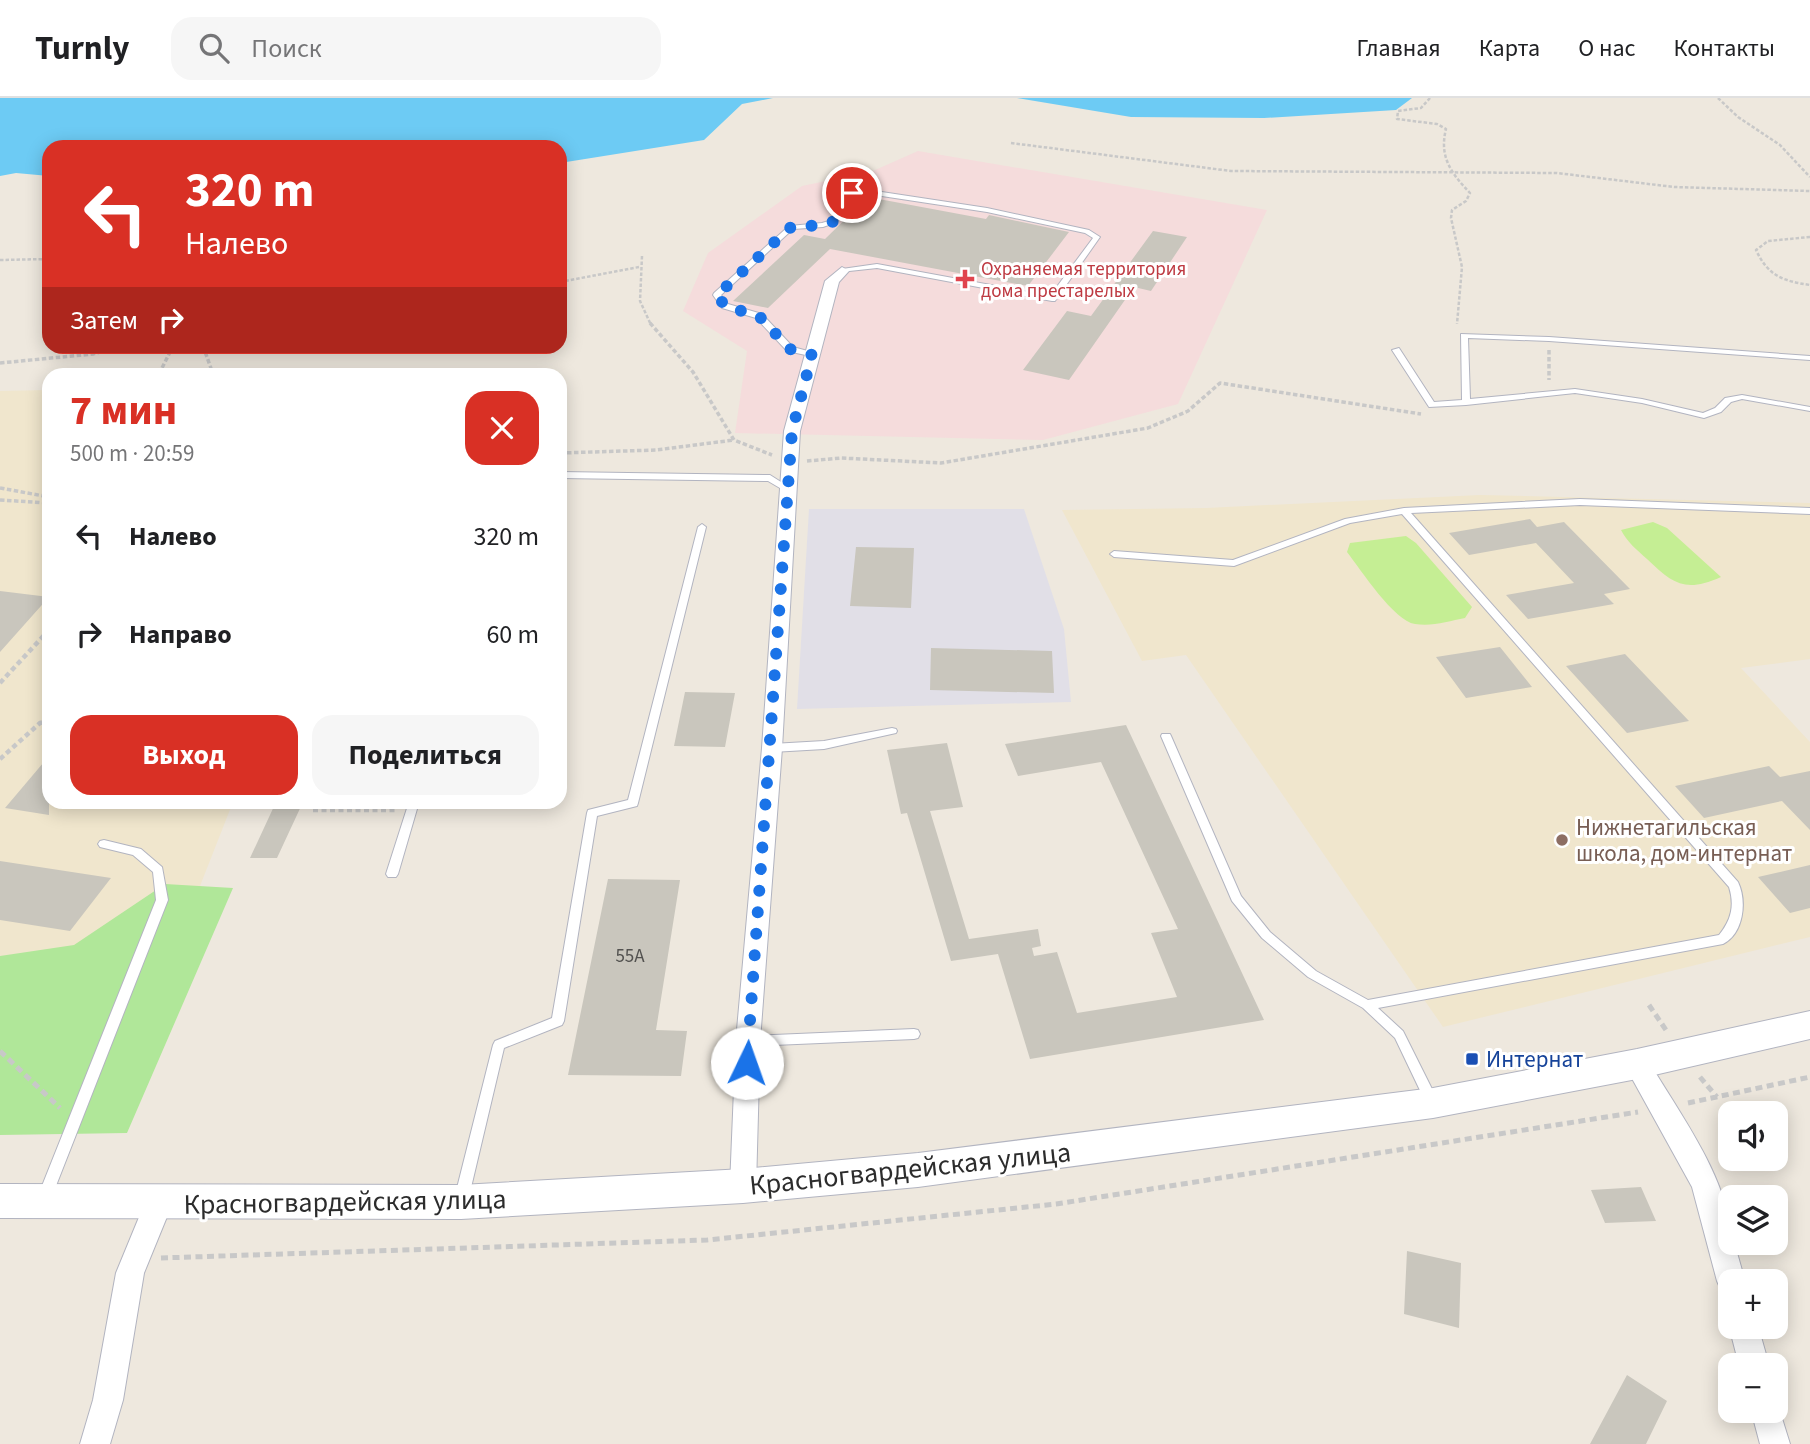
<!DOCTYPE html>
<html lang="ru">
<head>
<meta charset="utf-8">
<style>
	body { margin:0; font-family:"Source Sans 3",sans-serif; background:#f6f6f6; color:#202124; height:100vh; display:flex; flex-direction:column; font-size:26px; white-space:nowrap }
	* { box-sizing:border-box; margin:0 }
	p { font-size:23px; color:#757577 }
	.icon { flex:none; width:38px; height:38px; fill:none; stroke:currentColor; stroke-width:2; stroke-linecap:round; stroke-linejoin:round }
	.map { position:relative; flex:1; overflow:hidden }
	.sheet { position:absolute; left:42px; top:270px; width:525px; height:441px; display:flex; flex-direction:column; background:#fff; border-radius:21px; box-shadow:0 4px 18px #0003 }
	.sheet>* { flex:none }
	.banner { position:absolute; left:42px; top:42px; width:525px; height:214px; border-radius:21px; box-shadow:0 4px 18px #0003; background:#d93025; color:#fff; overflow:hidden }
	.fabs { position:absolute; left:1718px; top:1003px; display:grid; gap:14px }
	.fabs a { display:grid; place-items:center; width:70px; height:70px; border-radius:14px; background:#fff; box-shadow:0 4px 18px #0003; font-size:35px }
	.pin { position:absolute; display:grid; place-items:center; width:60px; height:60px; color:#fff; margin:-30px; border:4px solid #fff; border-radius:50%; box-shadow:0 2px 7px #0007 }
	.me { position:absolute; width:77px; margin:-38px; rotate:3deg; stroke-linejoin:round; filter:drop-shadow(0 0 5px #0008) }
	.turn { display:flex; align-items:center; gap:24px; height:147px; padding:0 28px; font-size:32px }
	.turn .icon { width:91px; height:91px; stroke-width:2.5 }
	.turn b { display:block; font-size:49px; line-height:60px }
	.then { display:flex; align-items:center; height:66px; padding:0 28px; background:#0003; gap:14px; font-size:26px }
	.round { display:grid; place-items:center; flex:none; width:74px; height:74px; border-radius:21px; background:#f6f6f6 }
	.headline { display:flex; align-items:center; justify-content:space-between; height:119px; padding:0 28px }
	h1 { font-size:42px; font-weight:700; line-height:52px; color:#d93025 }
	.cta { display:flex; gap:14px; margin-top:auto; padding:14px 28px }
	.cta a { flex:1; height:80px; border-radius:21px; background:#d93025; color:#fff; font-size:28px; font-weight:700; line-height:80px; text-align:center }
	.cta a+a { background:#f6f6f6; color:#202124 }
	ul { padding:0; list-style:none }
	li { display:flex; align-items:center; gap:21px; height:98px; padding:0 28px }
	li div { flex:1 }
	li b { display:block; font-size:26px }
	li em { font-style:normal }
	header { display:flex; align-items:center; gap:42px; box-sizing:border-box; height:98px; padding:0 35px; background:#fff; border-bottom:2px solid #e0e0e0 }
	header strong { font-size:33px }
	nav { display:flex; gap:38px; margin-inline-start:auto; font-size:24px }
	.search { width:490px; height:63px; background:#f6f6f6; display:flex; align-items:center; gap:18px; box-sizing:border-box; padding:0 24px; border-radius:21px; color:#757577; font-size:26px }
	.map>svg:first-child { display:block }
</style>
</head>
<body>
<header>
<strong>Turnly</strong>
<div class="search"><svg class="icon" aria-label="search" viewBox="0 0 24 24"><circle cx="10" cy="10" r="6"/><path d="M15 15l6 6"/></svg>Поиск</div>
<nav><a>Главная</a><a>Карта</a><a>О нас</a><a>Контакты</a></nav>
</header>
<div class="map">
<svg width="1810" height="1346" viewBox="0 0 1810 1346">
	<rect width="100%" height="100%" fill="#eee8de"/>
	<path fill="#e1dfe7" d="M809,411h215l40,120 7,73 -274,7z"/>
	<path fill="#f0e6cd" d="M49,292v412h184l-108,275 -125,2v-688z
		M1480,397l330,8v156l-69,9 69,74v195l-367,90 -257,-372 -44,6 -80,-151 144,-2z"/>
	<path fill="#f5dcdc" d="M918,53l349,59 -89,194 -135,36 -308,-7 12,-82 -64,-40 25,-58 94,-67 71,-15z"/>
	<path fill="#b0e799" d="M165,786l68,4 -106,245 -127,2v-179l74,-11z"/>
	<path fill="#c5ee94" d="M1653,424l14,6 54,49c-36,16 -48,7 -74,-18 -10,-9 -20,-17 -26,-29z
		M1406,438l10,7 56,64 -7,11c-16,3 -33,9 -50,6 -21,-3 -54,-54 -68,-72l3,-9z"/>
	<path fill="#6dcbf4" d="M0,0h773l-31,6 -38,36 -144,23v-16h-511v29l-33,-3 -16,3z
		M1017,0h395l-16,12 -132,8 -133,-1z"/>
	<path fill="#c9c6bd" d="M868,99l118,22 3,-4 80,17 -41,54 -198,-37 -62,59 -35,-7 71,-66 21,4z
		M1153,133l34,6 -36,54 -17,-4 -65,93 -46,-10 44,-59 24,5z
		M1530,421l7,8 27,-5 66,67 -26,5 10,10 -86,15 -22,-24 68,-12 -38,-40 -67,12 -20,-22z
		M856,449l58,1 -3,60 -61,-2z
		M0,493l49,6 -49,55z
		M1500,549l32,40 -66,11 -30,-41z
		M931,550l121,3 2,42 -124,-3z
		M1625,556l64,67 -62,12 -61,-67z
		M685,594l50,1 -10,54 -51,-1z
		M1126,627l138,295 -234,39 -32,-105 -47,7 -44,-148 -6,1 -14,-64 60,-7 16,64 -33,4 39,128 69,-10 3,17 -9,2 2,8 23,-4 20,61 100,-16 -26,-64 27,-4 -77,-167 -83,14 -13,-32z
		M49,658v59l-44,-7z
		M1769,668l11,11 30,-6v59l-28,-29 -78,17 -29,-32z
		M276,704h27l-26,56h-27z
		M0,763l111,17 -41,53 -70,-11z
		M1810,767v43l-20,5 -32,-36z
		M608,781l72,1 -24,150 31,1 -6,45 -113,-1z
		M1641,1089l15,34 -51,2 -14,-33z
		M1407,1153l54,12 -2,65 -55,-14z
		M1627,1277l40,26 -21,43h-56z"/>
	<g fill="none" stroke-linecap="round" stroke-linejoin="round">
		<defs>
			<path id="lane" d="M862,91l125,19 102,22 11,7 -45,64h-3l-175,-33 -37,4v-2l2,-1 35,-5 173,32 43,-58 -8,-5 -98,-21 -125,-19c-16,5 -20,15 -25,29l-14,5 -30,2 -72,66 7,9 34,10 31,33 22,6v4l-28,-6 -31,-33 -34,-10 -9,-13 1,-2 75,-67 33,-3 10,-3c5,-17 13,-26 30,-31z
				M1461,236l88,3 261,19v4l-261,-19 -81,-3 2,61 105,-10 67,10 61,14 12,-5 10,-10 17,-3 68,12v4l-68,-12 -11,3 -10,10 -17,6 -62,-15 -67,-10 -109,12 -37,2 -37,-57 7,-2 35,54 28,-2z
				M560,374l210,3 22,14 -1,2h-6l-17,-10 -208,-3z
				M1580,401l230,9v6l-230,-9 -169,8 327,369c9,19 6,51 -15,62l-345,64 25,23 35,70 -1,4 -5,1 -5,-1 -32,-67 -32,-30 -55,-31 -46,-39 -30,-37 -71,-165 1,-2h8l1,2 70,160 29,36 46,39 52,29 351,-65c12,-15 16,-29 10,-48l-327,-373 -52,9 -116,43 -120,-9 -4,-3 4,-3 119,9 112,-41 59,-11z
				M702,426l4,3 -68,276 -1,3 -40,10 -33,205 -2,4 -58,23 -35,148 -2,4 -5,2 -5,-2 -2,-4 38,-151 2,-4 57,-23 35,-205 1,-3 40,-10 70,-273z
				M892,630l4,1 1,2 -1,2 -72,16 -52,3 -5,-4 5,-4 52,-3z
				M409,704h10l-21,72 -2,3h-8l-2,-3z
				M104,742l37,9 21,18 6,33 -116,296 -2,4 -5,2 -5,-2 -2,-4 118,-296 -3,-28 -20,-17 -33,-8 -2,-3 2,-3z
				M914,931l4,1 2,4 -2,4 -4,1 -166,7 -4,-1 -2,-4 2,-4 4,-1z"/>
			<path id="street" d="M842,169l7,4 -10,11 -39,149 -18,317 -22,293 -4,145 -4,8 -9,4 -9,-4 -4,-8 6,-145 26,-293 22,-317 41,-150z
				M1637,956l9,3c31,53 85,123 85,185h3l11,39h-14v13l-10,-4 -4,-9 -25,-94 -68,-123 4,-7z
				M159,1092l10,3 4,9 -29,71 -21,127 -13,44h-30l13,-44 23,-127 33,-80z
				M1731,1223v5h27l11,39h-30l-10,-39z
				M1776,1301l14,45h-30l-9,-34h25z"/>
			<path id="secondary" d="M1810,913v28l-173,40 -204,39 -515,69 -175,16 -282,16 -461,-1v-34l461,1 282,-16 175,-16 515,-65 204,-39z"/>
		</defs>
		<use href="#lane" stroke="#b2b4c0" stroke-width="2"/>
		<use href="#street" stroke="#b2b4c0" stroke-width="2"/>
		<use href="#secondary" stroke="#b2b4c0" stroke-width="2"/>
		<path stroke="#c8c8c8" stroke-width="2.5" stroke-dasharray="3.5 2" stroke-linecap="butt" d="M1430,0l-9,10 -23,3 -1,8 40,5 9,5c-7,28 5,44 24,64l-4,8 -14,9 -1,8 11,49 -5,57
			M1718,0l20,19 42,28 30,32
			M1011,45l220,28 326,2 117,14 136,4
			M1810,139l-42,4 -12,9c12,26 27,31 54,35
			M642,158l-2,45 11,24
			M0,162l49,-1
			M560,184l79,-15"/>
		<path stroke="#c8c8c8" stroke-width="3.5" stroke-dasharray="4.5 2.5" stroke-linecap="butt" d="M650,225l43,49 41,68 38,15
			M203,248l10,28
			M1549,252v30
			M0,265l93,-9 28,-8
			M159,276l14,-28
			M560,355l96,-3 78,-10
			M807,363l34,-3 100,5 207,-35 40,-17 32,-28 201,31
			M0,390l49,9
			M0,402l49,3"/>
		<path stroke="#c8c8c8" stroke-width="4.5" stroke-dasharray="5 3.5" stroke-linecap="butt" d="M0,585l49,-53
			M0,661l40,-36 9,-2
			M313,712h83"/>
		<path stroke="#c8c8c8" stroke-width="5" stroke-dasharray="7 4.5" stroke-linecap="butt" d="M1649,907l17,25
			M0,953l60,57
			M1700,979l17,20
			M1688,1005l122,-26
			M161,1160l546,-18 349,-36 582,-92"/>
		<use href="#lane" fill="#fff" fill-rule="evenodd"/>
		<use href="#street" fill="#fff" fill-rule="evenodd"/>
		<use href="#secondary" fill="#fff" fill-rule="evenodd"/>
	</g>
	<g fill="none" stroke-linecap="round" stroke-linejoin="round">
		<path stroke="#1a73e8" stroke-width="12" stroke-dasharray="0 21.6" d="M747,965l45,-632 20,-76 -22,-6 -31,-33 -34,-10 -8,-11 74,-68 32,-2 12,-4 2,-14 15,-14"/>
	</g>
	<path fill="#e0444e" stroke="#fff" stroke-width="2.5" d="M961.5 170.5h7v7h7v7h-7v7h-7v-7h-7v-7h7z"/>
	<circle fill="#8d6e63" stroke="#fff" stroke-width="2.5" cx="1562" cy="742" r="7"/>
	<rect fill="#1a4fb4" stroke="#fff" stroke-width="2.5" x="1465" y="954" width="14" height="14" rx="3.5"/>
	<g text-anchor="middle" stroke-width="6" stroke-linejoin="round" paint-order="stroke">
		<g font-size="19" fill="#be3a42" stroke="#fff" text-anchor="start">
			<text x="981" y="177">Охраняемая территория<tspan x="981" dy="22">дома престарелых</tspan></text>
		</g>
		<g font-size="19" fill="#535250">
			<text x="630" y="864">55A</text>
		</g>
		<g font-size="23" fill="#785e54" stroke="#fff" text-anchor="start">
			<text x="1576" y="737">Нижнетагильская<tspan x="1576" dy="26">школа, дом-интернат</tspan></text>
		</g>
		<g font-size="23" fill="#164399" stroke="#fff" text-anchor="start">
			<text x="1486" y="969">Интернат</text>
		</g>
		<g font-size="28" fill="#2c2c2c" stroke="#fff">
			<text transform="translate(910 1070) rotate(-6)" y="10">Красногвардейская улица</text>
			<text transform="translate(345 1103) rotate(-1)" y="10">Красногвардейская улица</text>
		</g>
	</g>
</svg>
<div class="fabs">
<a><svg class="icon" aria-label="sound" viewBox="0 0 24 24"><path d="M4 9h4l5-4v14l-5-4H4zM17 9q2 3 0 6"/></svg></a>
<a><svg class="icon" aria-label="layers" viewBox="0 0 24 24"><path d="M12 4l9 5-9 5-9-5zM3 14l9 5 9-5"/></svg></a>
<a>+</a>
<a>−</a>
</div>
<div class="pin" style="left:852px;top:95px;background:#d93025"><svg class="icon" aria-label="arrive" viewBox="0 0 24 24"><path d="M6 21V4h12l-3 4 3 4H6"/></svg></div>
<svg class="me" style="left:747px;top:965px" viewBox="-20 -20 40 40"><circle r="19" fill="#fff"/><path d="M0-13L10 11 0 6-10 11z" fill="#1a73e8"/></svg>
<div class="banner">
<div class="turn"><svg class="icon" aria-label="left" viewBox="0 0 24 24"><path d="M17 20v-9H6M10 6l-5 5 5 5"/></svg><div><b>320 m</b>Налево</div></div>
<div class="then">Затем<svg class="icon" aria-label="right" viewBox="0 0 24 24"><path d="M7 20v-9h11M14 6l5 5-5 5"/></svg></div>
</div>
<section class="sheet">
<div class="headline"><div><h1>7 мин</h1><p>500 m · 20:59</p></div><a class="round" style="background:#d93025;color:#fff"><svg class="icon" aria-label="close" viewBox="0 0 24 24"><path d="M6 6l12 12M18 6L6 18"/></svg></a></div>
<ul>
<li><svg class="icon" aria-label="left" viewBox="0 0 24 24"><path d="M17 20v-9H6M10 6l-5 5 5 5"/></svg><div><b>Налево</b></div><em>320 m</em></li>
<li><svg class="icon" aria-label="right" viewBox="0 0 24 24"><path d="M7 20v-9h11M14 6l5 5-5 5"/></svg><div><b>Направо</b></div><em>60 m</em></li>
</ul>
<div class="cta"><a>Выход</a><a>Поделиться</a></div>
</section>
</div>
</body>
</html>
